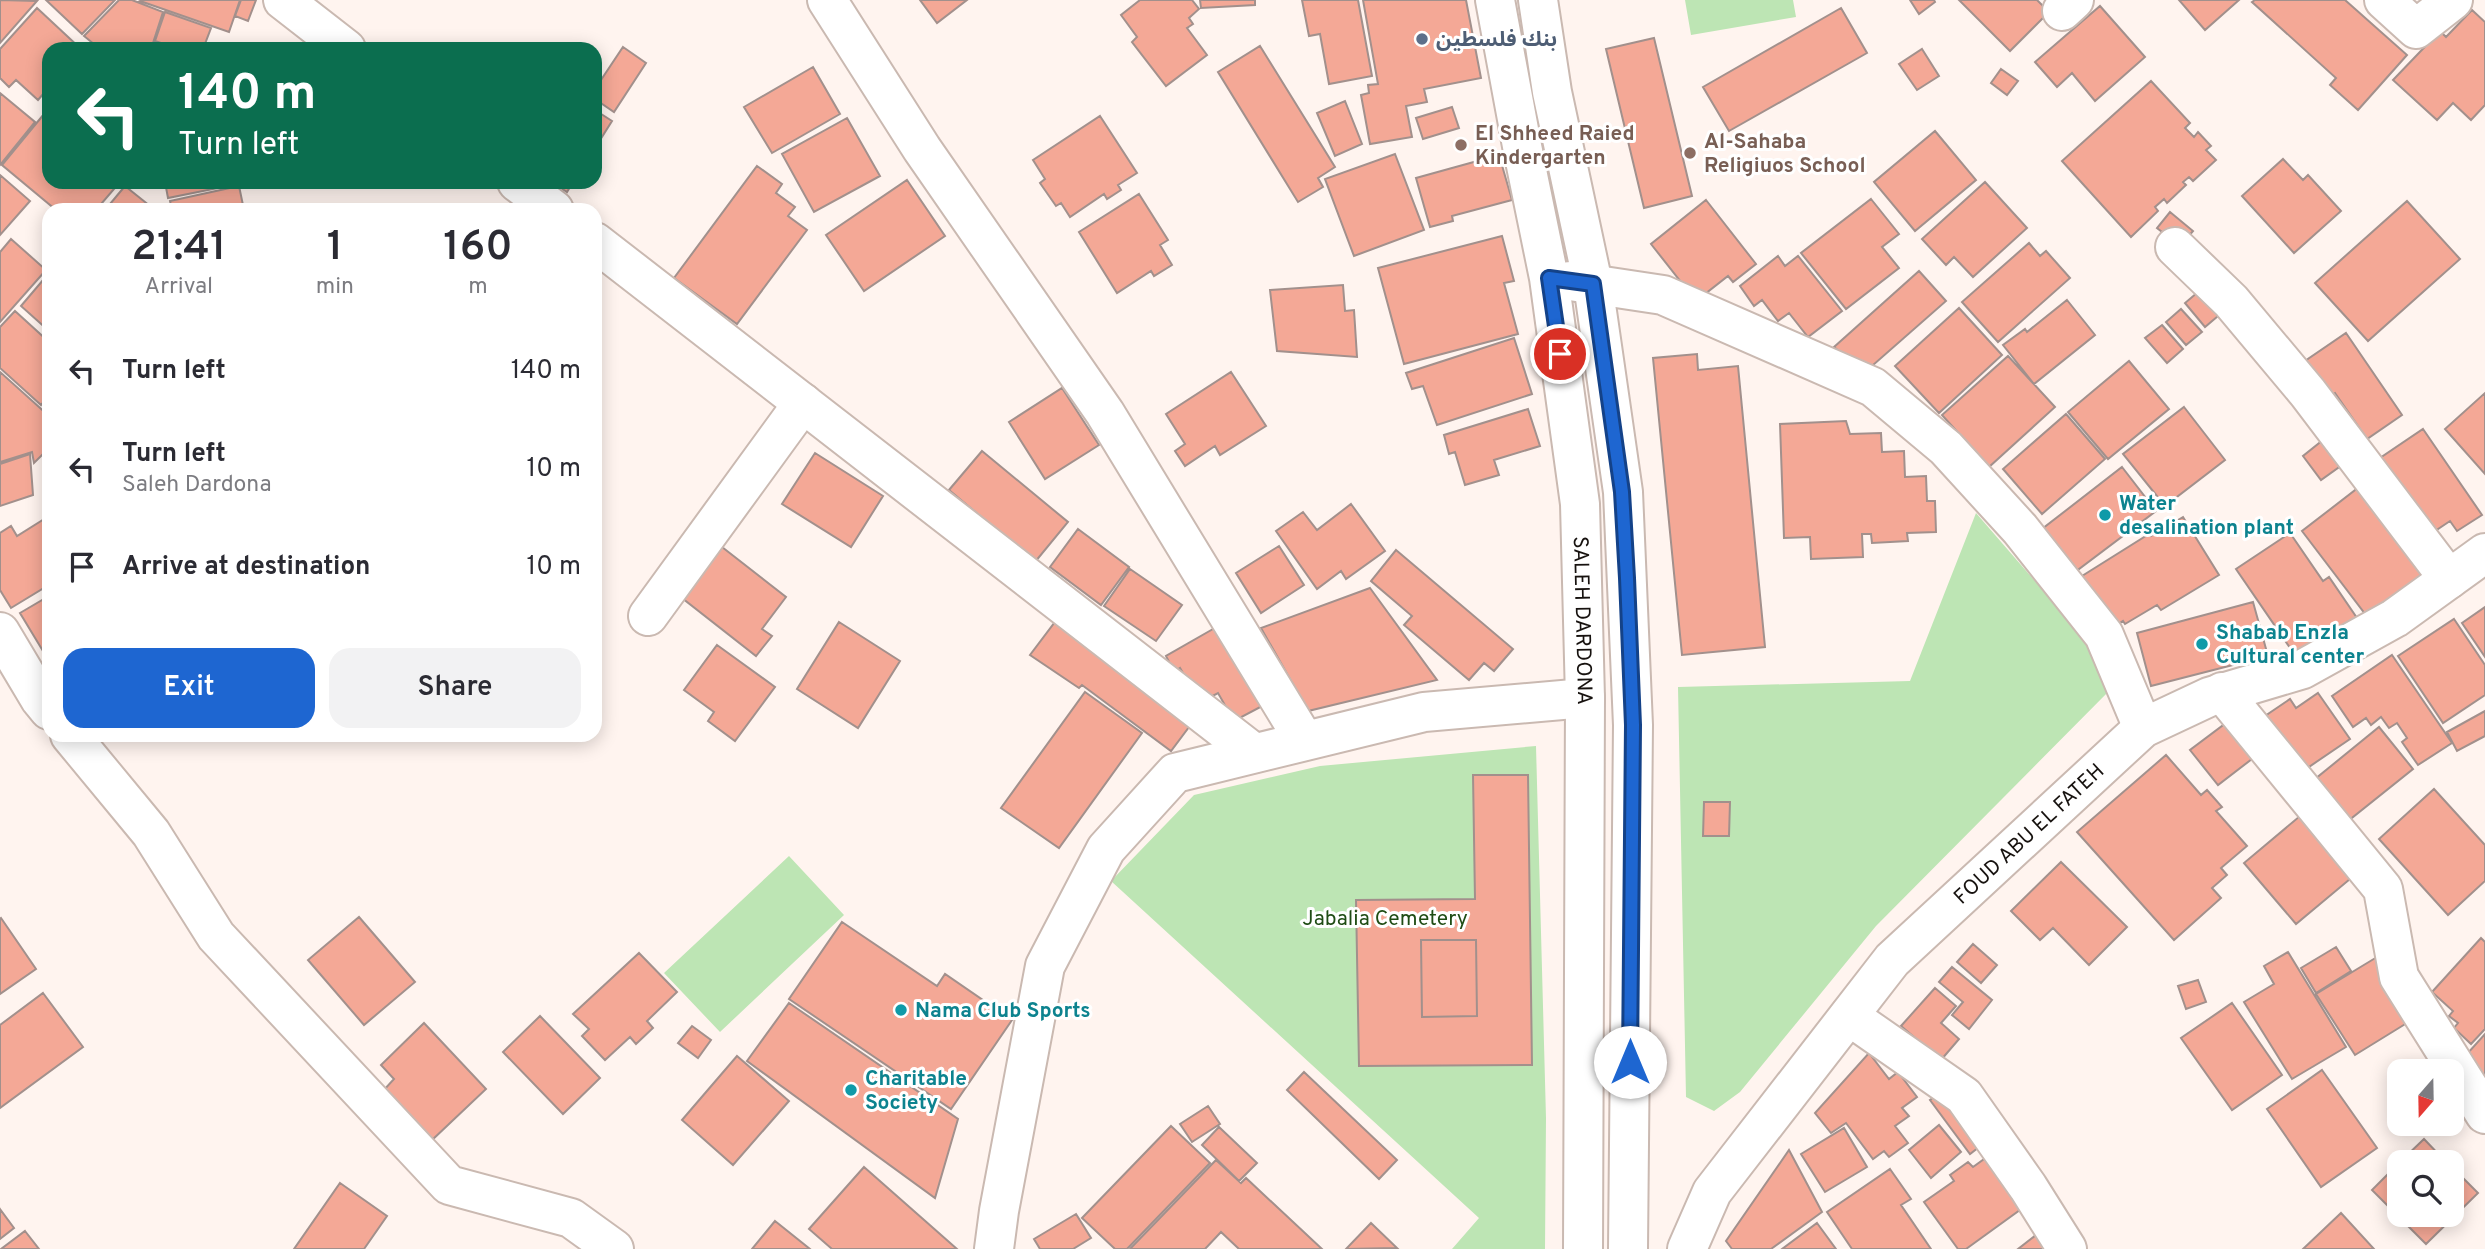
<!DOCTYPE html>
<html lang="en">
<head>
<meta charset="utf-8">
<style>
	body { margin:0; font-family:Overpass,"Noto Sans Arabic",sans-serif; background:#f2f2f3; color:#2b2b33; height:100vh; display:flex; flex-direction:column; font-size:26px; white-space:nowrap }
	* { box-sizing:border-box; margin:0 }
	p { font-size:23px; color:#7c7c81 }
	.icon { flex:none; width:38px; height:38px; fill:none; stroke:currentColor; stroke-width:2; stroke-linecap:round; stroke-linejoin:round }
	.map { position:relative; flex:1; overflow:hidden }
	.sheet { position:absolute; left:42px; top:203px; width:560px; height:539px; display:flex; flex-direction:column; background:#fff; border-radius:21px; box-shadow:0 4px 18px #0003 }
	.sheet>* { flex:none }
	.banner { position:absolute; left:42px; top:42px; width:560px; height:147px; border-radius:21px; box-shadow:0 4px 18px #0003; background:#0b6e4f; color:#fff; overflow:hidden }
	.needle { width:46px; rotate:200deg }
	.controls { position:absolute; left:2387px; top:1059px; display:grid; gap:14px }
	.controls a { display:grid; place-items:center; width:77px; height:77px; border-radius:14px; background:#fff; box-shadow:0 4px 18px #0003; font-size:35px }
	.pin { position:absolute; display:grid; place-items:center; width:60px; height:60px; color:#fff; margin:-30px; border:4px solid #fff; border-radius:50%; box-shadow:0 2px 7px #0007 }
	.me { position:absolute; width:77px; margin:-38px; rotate:0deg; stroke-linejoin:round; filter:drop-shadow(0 0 5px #0008) }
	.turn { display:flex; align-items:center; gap:24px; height:147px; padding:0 21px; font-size:32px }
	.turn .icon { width:91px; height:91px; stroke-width:2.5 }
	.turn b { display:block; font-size:49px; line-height:60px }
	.eta { display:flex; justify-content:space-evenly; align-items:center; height:119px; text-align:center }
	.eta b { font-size:42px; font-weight:600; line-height:49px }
	.primary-button { display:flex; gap:14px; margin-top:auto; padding:14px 21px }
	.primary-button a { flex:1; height:80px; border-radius:21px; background:#1e66d1; color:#fff; font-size:28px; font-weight:600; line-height:80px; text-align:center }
	.primary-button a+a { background:#f2f2f3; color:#2b2b33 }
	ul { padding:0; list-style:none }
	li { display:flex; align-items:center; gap:21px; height:98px; padding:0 21px }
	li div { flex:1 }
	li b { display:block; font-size:26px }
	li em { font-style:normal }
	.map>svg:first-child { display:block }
</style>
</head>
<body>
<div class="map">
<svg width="2485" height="1249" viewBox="0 0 2485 1249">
	<rect width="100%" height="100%" fill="#fff4ef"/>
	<path fill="#bde5b4" d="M1685,0h108l3,17 -105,18z
		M1976,513l121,140 15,35 -236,238 -136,166 -26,19 -28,-14 -8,-410 232,-6z
		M1536,746l10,372 -1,131h-93l27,-31 -368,-337 83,-86 126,-29z
		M789,856l55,59 -124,117 -56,-59z"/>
	<path fill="#f4a896" stroke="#a2908c" stroke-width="2" fill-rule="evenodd" d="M0,0l37,1 -37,42z
		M46,0h69l-33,34z
		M119,0h13l31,12 -10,31 -5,6h-48l-16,-13z
		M142,0h98l-11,32 -89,-31z
		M241,0h15l-8,21 -13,-5z
		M920,0h47l-30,23z
		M1140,0h52l7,9 -10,9 4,6 -6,4 20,27 -41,31 -34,-44 5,-5 -16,-22z
		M1200,0h55v5l-54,3z
		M1302,0h56l14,76 -43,8 -9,-50 -11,2z
		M1363,0h103l15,78 -57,11 3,13 -21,4 6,31 -42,7 -9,-49 8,-2 -1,-8 10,-1z
		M1910,0h24l1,2 -16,12z
		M1959,0h78l12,12 -39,39z
		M2179,0h60l-34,30z
		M2255,0h90l62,55 -49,55 -28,-25 6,-7 -84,-76z
		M2100,6l45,51 -50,44 -23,-28 -15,14 -22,-25z
		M37,8l44,41h-32v48l-5,-4 -6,7 -22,-20 -7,7 -9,-9v-29z
		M1841,8l26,45 -138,78 -26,-44z
		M2472,10l13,12v83l-14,15 -18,-17 -16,17 -44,-40 47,-49 6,6z
		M165,12l46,16 -8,21h-31l1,-2 -18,-6z
		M1654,38l38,158 -48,12 -38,-159z
		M1260,46l75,121 -17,11 5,9 -25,15 -80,-130z
		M623,47l23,16 -32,49 -19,-13v-10z
		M1922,49l17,27 -22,14 -18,-26z
		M813,67l27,47 -68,39 -28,-46z
		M2001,69l17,12 -11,14 -16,-12z
		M2151,81l39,42 -5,5 9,9 4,-5 13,14 -5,4 10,10 -23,21 -4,-4 -6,5 3,3 -19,18 -3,-4 -9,8 3,4 -27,26 -69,-76z
		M0,93l35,29 -35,43z
		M1345,101l17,43 -27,12 -18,-43z
		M1452,107l7,21 -36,11 -7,-21z
		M595,110l17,11 -17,27z
		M44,114l5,4v64h71l-24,28h-40l-54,-45z
		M1100,116l37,57 -19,12 3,5 -14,9 -3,-5 -34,23 -9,-14 -5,3 -16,-23 5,-4 -12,-19z
		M847,118l33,58 -66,36 -32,-58z
		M1935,131l41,49 -61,51 -41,-49z
		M1395,154l29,76 -70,26 -29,-77z
		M1499,155l13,45 -60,16 1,5 -23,6 -14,-49z
		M2283,159l20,21 5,-5 33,36 -47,42 -52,-57z
		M757,166l25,18 -6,9 19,14 -7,9 19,14 -70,94 -63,-46z
		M0,175l30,26 -30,34z
		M907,180l38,56 -81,55 -38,-56z
		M165,182h52l1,6 -50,10z
		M552,182h21l-6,10z
		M1985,182l42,46 -54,49 -19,-20 -8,8 -24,-26z
		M125,186l30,24h-50z
		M239,186l5,24h-72l-2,-9z
		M1139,194l29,46 -8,5 12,20 -18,11 -3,-5 -34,22 -38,-61z
		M1871,199l28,35 -17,13 17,21 -53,41 -45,-56z
		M1706,200l50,64 -23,18 -5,-6 -32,25 -45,-57z
		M2407,201l53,58 -92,82 -53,-58z
		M2170,212l23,19 -13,15 -23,-18z
		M1502,236l12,45 -10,2 14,51 -114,30 -26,-96z
		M11,239l35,31 -46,52v-70z
		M2029,243l11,13 6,-5 24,27 -72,64 -36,-40z
		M1778,256l7,10 13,-10 44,55 -34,26 -19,-24 -11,8 -16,-21 -8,6 -14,-20z
		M1919,271l27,30 -82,72 -30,-26z
		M49,273v58l-28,-25z
		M1343,285l2,26 9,-1 3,47 -80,-6 -7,-61z
		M2204,287l20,24 -19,16 -20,-24z
		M2067,300l28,35 -61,49 -31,-39 22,-16 2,3z
		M1959,308l43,47 -63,58 -44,-47z
		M2181,309l21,23 -16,13 -20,-23z
		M15,311l34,31v54l-8,9 -41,-37v-41z
		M2162,325l21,24 -16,14 -22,-25z
		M2346,333l56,82 -35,24 -32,-46 -8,5 -25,-35z
		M1514,338l18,56 -95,31 -14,-39 -11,3 -6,-16z
		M1697,354l1,16 40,-4 27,281 -83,8 -29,-297z
		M2008,356l47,51 -66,60 -47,-52z
		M2129,361l40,48 -61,50 -40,-47z
		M0,372l49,44v32l-15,15 -2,-11 -32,10z
		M1231,372l35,54 -46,29 -5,-9 -30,20 -10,-15 10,-7 -19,-30z
		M1062,388l37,57 -54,34 -36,-57z
		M2485,393v81l-40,-45z
		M2184,407l41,53 -60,46 -42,-52z
		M1528,409l12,37 -46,14 5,15 -34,10 -10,-33 -6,2 -5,-19z
		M2066,414l39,45 -63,55 -39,-45z
		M1846,421l4,13 31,-1 1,19 22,-1 1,26 21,-1 1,25h8l1,31 -29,1 1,8 -36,2 -1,-9h-9l1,23 -52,2 -1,-22 -26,1 -4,-114z
		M2423,429l59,86 -25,16 -7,-10 -21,14 -52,-75z
		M2323,440l19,25 -21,15 -18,-24z
		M982,451l86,71 -33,40 -86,-72z
		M815,453l68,43 -32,51 -69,-43z
		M30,454l3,41 -33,11v-42z
		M2122,467l34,44 -81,61 -33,-43z
		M2363,484l68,88 -62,47 -67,-88z
		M1351,504l34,47 -39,28 -5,-8 -24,18 -41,-58 27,-19 14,18z
		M49,516v77l-2,1 -3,-6 -33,20 -11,-18v-57l11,-7 6,10z
		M2183,517l36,58 -58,35 -4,-5 -32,19 -2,-3 -9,6 -32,-51 67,-42 2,2z
		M1078,529l51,38 -28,38 -51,-38z
		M2290,533l33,48 6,-4 28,41 -60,40 -61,-89z
		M1279,546l25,39 -43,28 -25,-40z
		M722,547l64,50 -24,32 10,7 -16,20 -74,-58z
		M1396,550l117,99 -19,22 -10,-8 -15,17 -65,-55 8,-9 -41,-35z
		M1130,569l52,36 -26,36 -52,-35z
		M1370,588l67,92 -129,31 -47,-83z
		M49,596v65l-29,-48z
		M2253,602l15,54 -117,30 -14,-53z
		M2485,607v50l-23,-34z
		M1058,618l137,101 -24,32 -89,-66 -3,3 -49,-33z
		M2454,619l31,46v30l-42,28 -45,-67z
		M839,622l61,39 -42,67 -61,-39z
		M1220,625l46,79 -32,17 -16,-28 -13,7 -12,-10 -13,-22 -6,4 -8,-16z
		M717,645l58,42 -40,54 -27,-20 6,-9 -30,-22z
		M2392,655l60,88 -34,22 -16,-23 5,-4 -10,-15 -8,5 -8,-11 -10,8 -5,-7 -13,9 -21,-31z
		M1085,692l57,41 -83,115 -58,-40z
		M2318,693l32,46 -47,32 -38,-55 25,-17 6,9z
		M2485,711v25l-28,15 -10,-19z
		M2238,714l27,35 -47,36 -28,-35z
		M2379,727l34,42 -75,60 -34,-41z
		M2166,755l35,40 6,-5 15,17 -6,4 31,35 -26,22 6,7 -15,13 9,10 -47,42 -97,-108z
		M1473,775h55l4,290 -173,1 -3,-166 119,-1zM1421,940h55l1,76 -55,1z
		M2434,789l51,56v36l-37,34 -69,-76z
		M1704,802h26l-1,34h-26z
		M2306,811l56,58 -66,55 -52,-61z
		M2061,862l66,65 -38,38 -36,-37 -13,12 -29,-29z
		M359,917l56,65 -51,43 -56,-65z
		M1,918l35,51 -36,25v-75z
		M842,922l95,64 8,-12 67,46 -61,89 -162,-110z
		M2481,938l4,4v87l-14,15 -17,-16 4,-5 -9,-7 4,-5 -21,-19z
		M1421,940h55l1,76 -55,1z
		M1973,944l24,21 -16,18 -24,-21z
		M2336,947l15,24 -35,22 -15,-25z
		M2288,952l58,95 -54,32 -48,-77 30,-18 -10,-18z
		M639,953l38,39 -30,29 6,7 -17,16 -6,-7 -25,23 -23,-24 7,-7 -16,-15z
		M2377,957l38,61 -60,37 -39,-61z
		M1952,967l40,33 -23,29 -17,-14 11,-13 -24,-20z
		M2198,980l8,22 -20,7 -8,-23z
		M1935,988l21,18 -15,17 18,16 -18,21 -40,-34z
		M43,993l40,54 -83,61v-83z
		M789,1003l169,116 -23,79 -188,-137z
		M2232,1003l50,72 -50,35 -51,-72z
		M540,1016l60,62 -37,36 -60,-62z
		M424,1023l62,66 -55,52 -48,-50 11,-12 -13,-14z
		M692,1026l19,14 -13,18 -20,-15z
		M2485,1034v44l-27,-14z
		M1869,1053l20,26 9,-7 19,25 -15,11 7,8 -14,10 13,17 -19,14 -5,-6 -11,8 -27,-36 -15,10 -16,-20z
		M737,1056l52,45 -56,64 -51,-45z
		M2322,1070l55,78 -56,39 -54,-78z
		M1304,1072l93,88 -18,19 -92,-89z
		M1948,1087l48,47 -26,20 -40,-54z
		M1208,1106l12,18 -28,18 -12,-18z
		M1939,1125l22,27 -30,26 -22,-28z
		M1171,1126l39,37 -83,86h-12l-33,-31z
		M1219,1127l38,36 -18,18 -37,-36z
		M1844,1128l23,39 -42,25 -24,-38z
		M2424,1139l22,23h-46z
		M1789,1150l33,62 -51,37h-39l-6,-8z
		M1987,1157l37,50 -58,42h-8l-34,-47 30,-21 -4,-6 18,-13 5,5z
		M1216,1160l25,23 5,-5 76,71h-83l-18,-17 -16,17h-75z
		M2399,1163v51h53v-47l26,26 -52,51 -54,-54z
		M864,1167l93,82h-125l-23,-20z
		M1890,1169l21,30 -10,6 30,44h-79l-25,-37z
		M340,1183l47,33 -23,33h-70z
		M0,1209l14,19 -14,11z
		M2341,1213l33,36h-71z
		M1076,1214l15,24 -18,11h-33l-6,-10z
		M775,1221l35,28h-58z
		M1371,1223l26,25 -51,1z
		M1817,1223l19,26h-54z
		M2045,1228l17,21h-44z
		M25,1231l14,18h-38z"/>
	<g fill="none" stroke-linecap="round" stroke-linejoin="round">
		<defs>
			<g id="minor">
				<path d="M283,0l63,49"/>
				<path d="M827,0l95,149 183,264 199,327"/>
				<path id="s1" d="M1495,0l27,146 27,132 31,226 5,194 -2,551"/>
				<path d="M1538,0l14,92 41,192 30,208 10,233 -5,524"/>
				<path d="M2384,0l32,29 37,-29"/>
				<path d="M2062,11l12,-11"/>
				<path d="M517,182l37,28"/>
				<path d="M595,242l659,511"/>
				<path d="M2175,247l56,54 77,92 141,186"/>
				<path d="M1570,281l93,14 210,92 73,61 74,81 84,106 39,93"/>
				<path d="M648,616l155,-213"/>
				<path d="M0,632l40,67 9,11"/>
				<path d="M2222,692l161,197 16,88 86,137"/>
				<path d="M70,735l81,98 65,103 233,249 122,33 43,31"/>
				<path d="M1849,1016l115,80 64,91 39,62"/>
				<path d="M994,1249l5,-38 46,-245 61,-117 69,-76 249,-61 161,-14"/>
				<path id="s2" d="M1687,1249l25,-57 180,-232 251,-232 66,-31 94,-28 92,-51 90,-65"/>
			</g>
		</defs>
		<use href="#minor" stroke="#cab9b1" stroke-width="42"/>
		<use href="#minor" stroke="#fff" stroke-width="38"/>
	</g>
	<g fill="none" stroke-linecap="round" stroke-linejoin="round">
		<defs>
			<path id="route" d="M1560,354l-11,-76 44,6 29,208 5,86 6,147 -3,337"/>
		</defs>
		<use href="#route" stroke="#144288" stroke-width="18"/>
		<use href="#route" stroke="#1e66d1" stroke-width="12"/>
	</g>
	<circle fill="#5c6f8a" stroke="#fff" stroke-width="2.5" cx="1422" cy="39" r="7"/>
	<g fill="#8d6e63" stroke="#fff" stroke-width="2.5">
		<circle cx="1461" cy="145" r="7"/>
		<circle cx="1690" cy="153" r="7"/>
	</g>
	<g fill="#0f9aa8" stroke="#fff" stroke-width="2.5">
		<circle cx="2105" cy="515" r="7"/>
		<circle cx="2202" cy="644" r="7"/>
		<circle cx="901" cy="1010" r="7"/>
		<circle cx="851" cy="1090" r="7"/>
	</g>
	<g text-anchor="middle" stroke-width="6" stroke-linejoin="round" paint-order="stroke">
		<g font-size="21" font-weight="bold" fill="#4e5e75" stroke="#fff" text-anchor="start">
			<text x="1436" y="46">بنك فلسطين</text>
		</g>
		<g font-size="21" font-weight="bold" fill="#785e54" stroke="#fff" text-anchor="start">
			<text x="1475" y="140">El Shheed Raied<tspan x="1475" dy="24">Kindergarten</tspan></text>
			<text x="1704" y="148">Al-Sahaba<tspan x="1704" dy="24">Religiuos School</tspan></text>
		</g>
		<g font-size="21" font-weight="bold" fill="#0d838f" stroke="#fff" text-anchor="start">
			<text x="2119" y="510">Water<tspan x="2119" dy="24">desalination plant</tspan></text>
			<text x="2216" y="639">Shabab Enzla<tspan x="2216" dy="24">Cultural center</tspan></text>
			<text x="915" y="1017">Nama Club Sports</text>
			<text x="865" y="1085">Charitable<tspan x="865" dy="24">Society</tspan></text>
		</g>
		<g font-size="21" fill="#17120f" stroke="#fff">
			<text dy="7" stroke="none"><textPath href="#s1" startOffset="628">SALEH DARDONA</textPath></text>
			<text dy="7" stroke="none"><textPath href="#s2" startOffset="542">FOUD ABU EL FATEH</textPath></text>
		</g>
		<g font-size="21" fill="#1f4c14" stroke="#fff">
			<text x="1385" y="925">Jabalia Cemetery</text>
		</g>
	</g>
</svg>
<div class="controls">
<a><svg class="needle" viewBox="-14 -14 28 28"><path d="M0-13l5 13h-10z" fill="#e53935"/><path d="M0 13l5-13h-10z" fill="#7c7c81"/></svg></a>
<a><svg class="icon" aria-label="search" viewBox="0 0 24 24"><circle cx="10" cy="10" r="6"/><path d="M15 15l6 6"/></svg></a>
</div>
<div class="pin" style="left:1560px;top:354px;background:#d93025"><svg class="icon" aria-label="arrive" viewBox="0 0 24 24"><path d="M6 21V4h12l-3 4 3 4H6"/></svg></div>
<svg class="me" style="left:1630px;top:1062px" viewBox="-20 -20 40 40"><circle r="19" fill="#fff"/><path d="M0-13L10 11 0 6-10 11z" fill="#1e66d1"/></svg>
<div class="banner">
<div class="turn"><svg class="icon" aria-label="left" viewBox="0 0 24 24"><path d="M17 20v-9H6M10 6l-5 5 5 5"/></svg><div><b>140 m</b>Turn left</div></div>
</div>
<section class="sheet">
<div class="eta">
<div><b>21:41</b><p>Arrival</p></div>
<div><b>1</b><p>min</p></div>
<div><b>160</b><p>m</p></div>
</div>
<ul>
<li><svg class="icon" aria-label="left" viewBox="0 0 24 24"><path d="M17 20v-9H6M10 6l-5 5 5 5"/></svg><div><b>Turn left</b></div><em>140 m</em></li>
<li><svg class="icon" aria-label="left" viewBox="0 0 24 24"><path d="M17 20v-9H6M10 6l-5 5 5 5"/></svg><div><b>Turn left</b><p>Saleh Dardona</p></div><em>10 m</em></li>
<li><svg class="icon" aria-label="arrive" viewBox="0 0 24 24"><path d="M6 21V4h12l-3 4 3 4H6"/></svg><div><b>Arrive at destination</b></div><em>10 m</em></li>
</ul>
<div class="primary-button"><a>Exit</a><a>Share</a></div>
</section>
</div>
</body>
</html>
